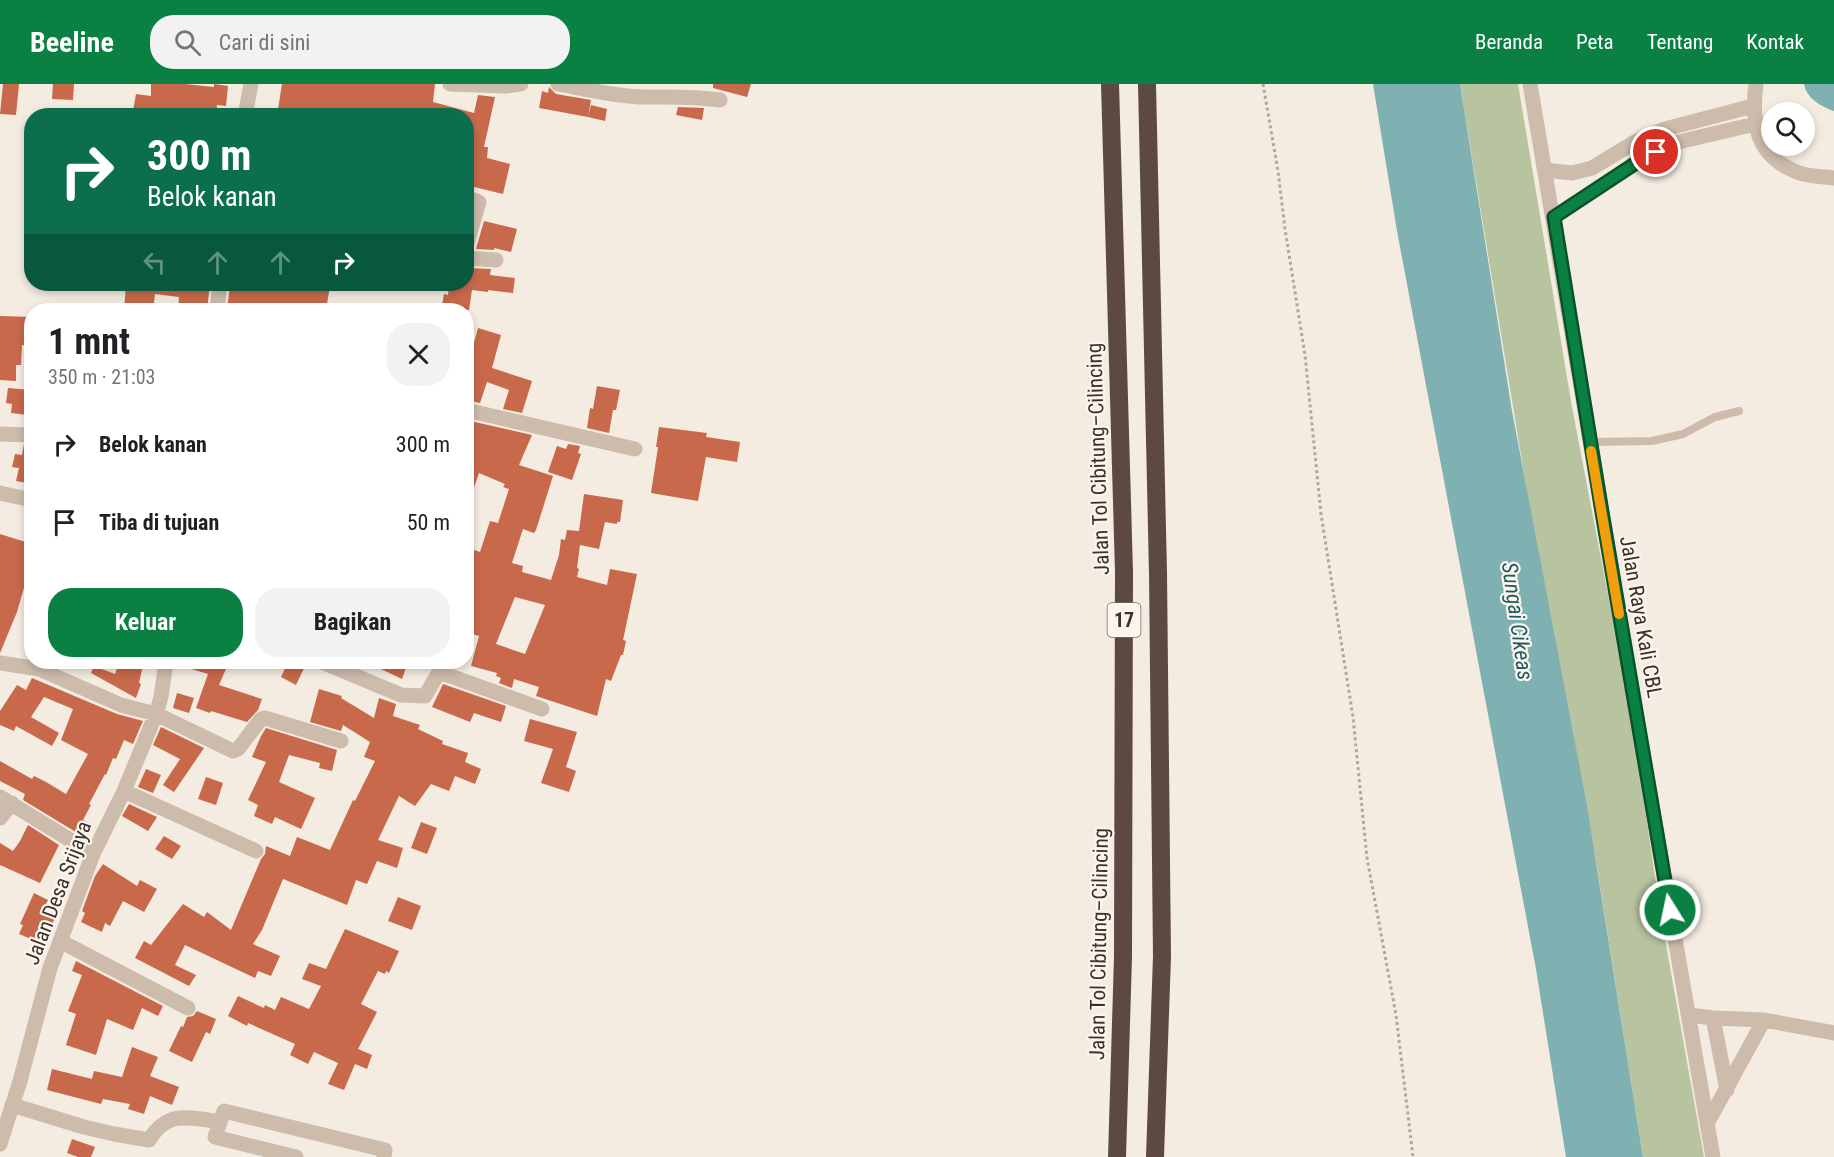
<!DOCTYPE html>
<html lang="id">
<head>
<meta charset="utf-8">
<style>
	body { margin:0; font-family:"Roboto Condensed",sans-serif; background:#f2f2f2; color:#202124; height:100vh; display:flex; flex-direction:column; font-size:22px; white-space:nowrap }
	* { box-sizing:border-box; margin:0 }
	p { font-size:20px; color:#757577 }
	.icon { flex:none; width:33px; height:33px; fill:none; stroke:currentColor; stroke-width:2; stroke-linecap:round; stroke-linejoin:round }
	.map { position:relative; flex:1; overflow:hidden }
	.panel { position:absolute; left:24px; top:219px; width:450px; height:366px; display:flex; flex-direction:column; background:#fff; border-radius:24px; box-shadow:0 3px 9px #0003 }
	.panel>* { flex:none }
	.top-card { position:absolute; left:24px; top:24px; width:450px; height:183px; border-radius:24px; box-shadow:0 3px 9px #0003; background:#0b6e4f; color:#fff; overflow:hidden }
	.fabs { position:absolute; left:1761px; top:18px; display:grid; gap:12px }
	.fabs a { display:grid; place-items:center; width:54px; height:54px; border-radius:50%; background:#fff; box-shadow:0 3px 9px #0003; font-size:30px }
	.pin { position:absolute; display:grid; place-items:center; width:51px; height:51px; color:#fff; margin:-26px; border:3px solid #fff; border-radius:50%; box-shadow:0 2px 6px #0007 }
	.me { position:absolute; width:66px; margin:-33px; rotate:350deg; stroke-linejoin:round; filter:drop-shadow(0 0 4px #0008) }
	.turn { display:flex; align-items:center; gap:21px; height:126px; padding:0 24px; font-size:27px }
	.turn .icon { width:78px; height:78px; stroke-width:2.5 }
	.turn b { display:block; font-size:42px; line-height:51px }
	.lanes { display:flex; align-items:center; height:57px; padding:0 24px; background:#0003; justify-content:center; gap:30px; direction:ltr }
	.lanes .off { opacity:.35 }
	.round { display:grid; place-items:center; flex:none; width:63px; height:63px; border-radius:24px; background:#f2f2f2 }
	.headline { display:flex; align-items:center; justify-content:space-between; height:102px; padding:0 24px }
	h1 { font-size:36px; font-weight:700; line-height:45px }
	.action { display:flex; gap:12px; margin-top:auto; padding:12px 24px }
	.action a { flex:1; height:69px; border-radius:24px; background:#0b8043; color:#fff; font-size:24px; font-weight:700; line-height:69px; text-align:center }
	.action a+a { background:#f2f2f2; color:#202124 }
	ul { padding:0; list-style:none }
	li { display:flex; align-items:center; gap:18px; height:78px; padding:0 24px }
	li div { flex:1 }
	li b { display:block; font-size:22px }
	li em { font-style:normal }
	header { display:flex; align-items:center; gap:36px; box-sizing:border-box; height:84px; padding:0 30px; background:#0b8043; color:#fff }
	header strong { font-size:28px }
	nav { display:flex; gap:33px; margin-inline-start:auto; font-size:21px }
	.search { width:420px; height:54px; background:#f2f2f2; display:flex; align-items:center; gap:15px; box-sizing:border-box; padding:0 21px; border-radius:24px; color:#757577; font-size:22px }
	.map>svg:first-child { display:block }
</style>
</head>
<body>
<header>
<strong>Beeline</strong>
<div class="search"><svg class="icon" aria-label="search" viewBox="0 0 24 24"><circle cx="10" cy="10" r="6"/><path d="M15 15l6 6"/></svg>Cari di sini</div>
<nav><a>Beranda</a><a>Peta</a><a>Tentang</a><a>Kontak</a></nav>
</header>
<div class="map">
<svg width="1834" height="1073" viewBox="0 0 1834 1073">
	<rect width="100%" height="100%" fill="#f4ebe1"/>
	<path fill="#b8c4a0" d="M1460,0h58l54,323 61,318 27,186 44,246h-61l-46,-290 -69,-369z"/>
	<path fill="#7fb0b2" d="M1373,0h87l52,327 75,395 56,351h-77l-30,-188 -139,-738z
		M1804,0h30v27c-12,-4 -28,-13 -30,-27z"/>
	<path fill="#c8694b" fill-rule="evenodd" d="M3,0h16l-3,31 -16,-1z
		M53,0h21l-1,16 -21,-1z
		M151,0h34l29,3v-3l14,2 -2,20 -9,-1 -1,11h-84l4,-22 15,2z
		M282,0h153l-2,18 41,11 4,-18 17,2 -11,50h4l-1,11 23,6 -7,30 -37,-9v-69h-81l-21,-4 -1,4h-5l-18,-5 -1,4 -32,-5 -1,6h-29z
		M713,0h38l-4,13 -34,-9z
		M549,3l7,7 35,6 -3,17 -49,-9 3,-17 6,2z
		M591,21l16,4 -2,12 -17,-4z
		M678,23l26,1 -2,12 -26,-5z
		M484,137l33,8 -6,23 -17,-4v2l-18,-1z
		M466,184l25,1 -1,6 25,3 -2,15 -25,-3v2l-16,-2 -3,20h-28l3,-16 4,1 1,-11h17z
		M126,200h84l-3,26h-29l1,-13 -24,-3 -2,16h-29z
		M230,201l49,-1 22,3 1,-3h13l15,2 -4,24h-99z
		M0,232l32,1v29l-10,-1 -1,20h-5v16l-16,-1z
		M478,244l23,7 -9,33 40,13 -10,32 -19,-4 6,-19 -22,-8 -7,21 -14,-3v-40l3,1z
		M597,302l23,4 -4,20h-3l-4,23 -22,-5 3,-20 3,1z
		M8,304l23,2 -3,25 -17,-2 1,-9 -6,-1z
		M466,336l66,15 -13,30 34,11 -17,54 -2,3 -11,-4 -11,34 11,3 -1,6 29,8 8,-25 2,-16 4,1 2,-10 12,1 5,-37 39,6 -3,22h-3v2l-12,-2 -6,27 -19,-4 -3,23 2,1 -2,8 30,8 3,-16 27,5 -14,66 3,1 -3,14h-2l-10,26 -5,-2 -9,37 -61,-20 3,-9 -25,-8 -2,9 -13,-5 2,-5 -5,-2 1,-3 -26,-7 8,-30 -13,-4v-35l6,-13 -6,-3v-34l14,5 10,-31 8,2 11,-34 -6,-2 2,-3 -26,-11 -10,29h-3zM515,513l30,8 -20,49 -29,-10z
		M659,343l48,6 -1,4 34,5 -3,20 -31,-5 -8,44 -47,-8 7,-46h-2z
		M24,360l8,1v39l-16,-3 3,-13 -7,-1 3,-13 7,1z
		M568,360l12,2 -2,7 3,1 -9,26 -24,-8 9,-26 9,3z
		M0,450l32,10v16l-15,52 -17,41z
		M119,578h11l13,3 -4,18 2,1 -5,14 -45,-25 3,-7 21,8z
		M178,578h51l-10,23 43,14 -4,11 -11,12 -36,-11 -1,2 -14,-5 12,-34 -30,-9z
		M288,578h19l-11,23 -15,-8z
		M366,578h42l-6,17z
		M32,594l85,36 26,7 -10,23 -9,-4 -8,19 -3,-1 -7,17 -1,-1 -16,30 2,1 -8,15 8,4 -7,13 -61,-37 2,-6 -25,-13v-20l32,18 2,-3 12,6 20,12 22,-40 -27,-14 12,-31 -29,-12 -13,20 28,16 -7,13 -36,-20 -2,5 -14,-6v-14l17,-26 9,5z
		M443,600l63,22 -5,16 -27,-9 -4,9 -38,-15z
		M319,605l23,7 -1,2 33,20 5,-20 17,6 -3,12 27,9 -2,4 25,12 -1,3 26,9 -3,9 16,7 -6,15 -20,-8 -6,15 -18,-7 -16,22 -16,-10 -21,44 25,8 -6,20 -20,-7 -10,23 -11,-4 -9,25 -64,-26 -21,51 -9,14 27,12 -9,20 -13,-5 -3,7 -70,-33 -10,20 21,10 -7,11 -54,-28 9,-17 7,4 32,-41 21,13 3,-5 24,18 30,-71 4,-5 1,-8 24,10 7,-19 33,13 23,-50 2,1 20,-40 -11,-4 6,-15 -27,-17 -2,6 -31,-9z
		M177,609l17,5 -5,15 -16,-5z
		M530,635l47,13 -11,35 10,4 -7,21 -28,-9 12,-34 -29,-8z
		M161,643l43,21 -30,44 -11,-7 17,-26 -27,-14z
		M266,644l71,22 -5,21 -13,-3 1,-5 -31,-8 -10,27 36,16 -14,31 -26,-12 -3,7 -18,-8 4,-11 -10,-5 18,-38 -14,-5 9,-21z
		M146,685l15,6 -8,18 -15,-6z
		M206,693l17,6 -7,22 -18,-6z
		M129,720l28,13 -9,14 -26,-15z
		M421,738l16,6 -10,26 -16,-6z
		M28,741l31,20 -19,38 -40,-18v-22l13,8 7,-10z
		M164,752l17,10 -9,13 -17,-10z
		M103,780l34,22 3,-6 17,9 -13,23 -21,-11 -13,25 -5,-3 -3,9 -21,-10 4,-9 -3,-2 13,-35z
		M34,809l14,7 -6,12 13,6 -12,26 -24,-10 4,-9 -3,-1z
		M398,813l23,9 -9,24 -24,-9z
		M345,845l54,22 -10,22 -3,-2 -1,3 -7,-3 -17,33 16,8 -19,37 14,6 -5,14 -12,-5 -11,26 -16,-6 10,-21 -24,-11 -6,12 -18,-9 5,-11 -47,-21 -1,3 -19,-10 10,-20 26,12 1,-3 10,5 6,-13 28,12 12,-23 -19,-7 7,-16 17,6z
		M76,877l87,45 -5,10 -16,-8 -9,22 -26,-11 -11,36 -30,-10 10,-31 -8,-3 14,-36 -10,-4z
		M197,927l19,8 -6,15 -4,-2 -14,30 -23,-11 12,-25 2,1 4,-10 6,-1z
		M132,963l26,10 -8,19 29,11 -7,18 -22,-9 -6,18 -16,-5 2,-5 -27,-5 -2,5 -54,-14 5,-21 40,10 2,-8 28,6z
		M72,1055l23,8 -4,10h-13l-11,-4z"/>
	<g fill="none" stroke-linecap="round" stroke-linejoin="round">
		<path stroke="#b9a596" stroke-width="3" stroke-dasharray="3 3" stroke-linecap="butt" d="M1263,0l15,87 7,58 20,126 16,159 32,203 14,141 29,157 17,142"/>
		<path stroke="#cdbbac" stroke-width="8" d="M1590,358l62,-1 31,-7 32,-17 24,-6"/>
		<path stroke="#cdbbac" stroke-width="15" d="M450,0l55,2 16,-2
			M558,0c27,5 55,12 83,13 27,0 53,-1 79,3
			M1756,0c-5,39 0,72 41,88 11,5 25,4 37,6
			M245,32l6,-32
			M1545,86l27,3 20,-5 43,-26 30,-13 88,-23
			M466,113l13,5 -13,45
			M1554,133l88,-58 28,-15 85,-20
			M466,174l30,2
			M217,226l3,-26
			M466,326l169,39
			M0,350l32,1
			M0,409l32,7
			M322,578l79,33 24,1 14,-24 2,-10
			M0,579l39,6 82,36 35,9 77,37 5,-2 23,-30 4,-1 76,23
			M439,588l103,37
			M124,707l132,60
			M0,713l93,57
			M0,734l12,-15
			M60,857l128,67
			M1689,931l24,3 51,2 70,13
			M1713,934l14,72
			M12,1021l72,22 30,7 35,6c5,-8 13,-17 22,-20 12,-5 36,0 49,2l-5,15 81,20
			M220,1038l4,-11 161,39 -1,7
			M1708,1038l56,-102
			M0,1060l20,-63 30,-113 43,-114 31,-63 32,-77 5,-17 5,-35"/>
		<path stroke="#cdbbac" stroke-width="15" d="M1530,0l107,636 76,437"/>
		<path stroke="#5c4a42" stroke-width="18" d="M1110,0l14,488 -1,384 -6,201
			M1147,0l11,489 4,383 -7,201"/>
	</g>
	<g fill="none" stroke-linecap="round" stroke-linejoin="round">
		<defs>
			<path id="route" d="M1656,68l-14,7 -88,58 48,295 68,398"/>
		</defs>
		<use href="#route" stroke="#07532c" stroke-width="15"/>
		<use href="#route" stroke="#0b8043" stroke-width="10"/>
		<path stroke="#f59e0b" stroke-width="10" d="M1591,367l28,163"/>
	</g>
	<g text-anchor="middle" stroke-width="4.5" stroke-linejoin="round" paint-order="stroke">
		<rect fill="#fbf5ee" stroke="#756b66" stroke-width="1.5" x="1107.5" y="519" width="33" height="34" rx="4.5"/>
		<g font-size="20" font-weight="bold" fill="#3b302b">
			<text x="1124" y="543">17</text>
		</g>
		<g font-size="21" fill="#3b302b" stroke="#fbf5ee">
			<text transform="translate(1098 375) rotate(-92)" y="7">Jalan Tol Cibitung–Cilincing</text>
			<text transform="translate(1641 533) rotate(80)" y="7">Jalan Raya Kali CBL</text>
			<text transform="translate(58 809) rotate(-69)" y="7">Jalan Desa Srijaya</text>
			<text transform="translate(1099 860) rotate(-89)" y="7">Jalan Tol Cibitung–Cilincing</text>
		</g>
		<g font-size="22" font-style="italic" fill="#1f5a5e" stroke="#fbf5ee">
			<text transform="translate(1518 537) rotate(82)" y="8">Sungai Cikeas</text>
		</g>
	</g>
</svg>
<div class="fabs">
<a><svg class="icon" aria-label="search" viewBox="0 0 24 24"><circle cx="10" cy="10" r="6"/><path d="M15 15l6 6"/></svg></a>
</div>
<div class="pin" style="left:1656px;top:68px;background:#d93025"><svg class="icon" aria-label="arrive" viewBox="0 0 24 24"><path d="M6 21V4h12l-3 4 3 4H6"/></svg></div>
<svg class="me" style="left:1670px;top:826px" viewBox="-20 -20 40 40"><circle r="17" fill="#0b8043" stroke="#fff" stroke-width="3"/><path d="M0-11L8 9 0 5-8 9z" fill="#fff"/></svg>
<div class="top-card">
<div class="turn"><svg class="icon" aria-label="right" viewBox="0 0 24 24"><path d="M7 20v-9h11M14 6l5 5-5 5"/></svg><div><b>300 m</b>Belok kanan</div></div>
<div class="lanes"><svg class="icon off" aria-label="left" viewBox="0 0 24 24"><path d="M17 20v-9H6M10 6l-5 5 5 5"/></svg><svg class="icon off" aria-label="ahead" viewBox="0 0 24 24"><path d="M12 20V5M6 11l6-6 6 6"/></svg><svg class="icon off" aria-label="ahead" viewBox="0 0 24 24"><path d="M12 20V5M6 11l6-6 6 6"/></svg><svg class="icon" aria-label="right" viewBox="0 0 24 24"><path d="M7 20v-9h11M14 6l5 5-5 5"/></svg></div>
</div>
<section class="panel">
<div class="headline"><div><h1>1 mnt</h1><p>350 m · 21:03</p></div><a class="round"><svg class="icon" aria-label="close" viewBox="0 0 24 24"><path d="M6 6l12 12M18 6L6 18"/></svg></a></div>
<ul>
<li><svg class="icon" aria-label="right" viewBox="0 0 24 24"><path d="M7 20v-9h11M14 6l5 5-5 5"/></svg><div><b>Belok kanan</b></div><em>300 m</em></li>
<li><svg class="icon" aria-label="arrive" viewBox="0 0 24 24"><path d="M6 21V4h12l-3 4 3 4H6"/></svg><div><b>Tiba di tujuan</b></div><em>50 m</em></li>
</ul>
<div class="action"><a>Keluar</a><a>Bagikan</a></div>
</section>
</div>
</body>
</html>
